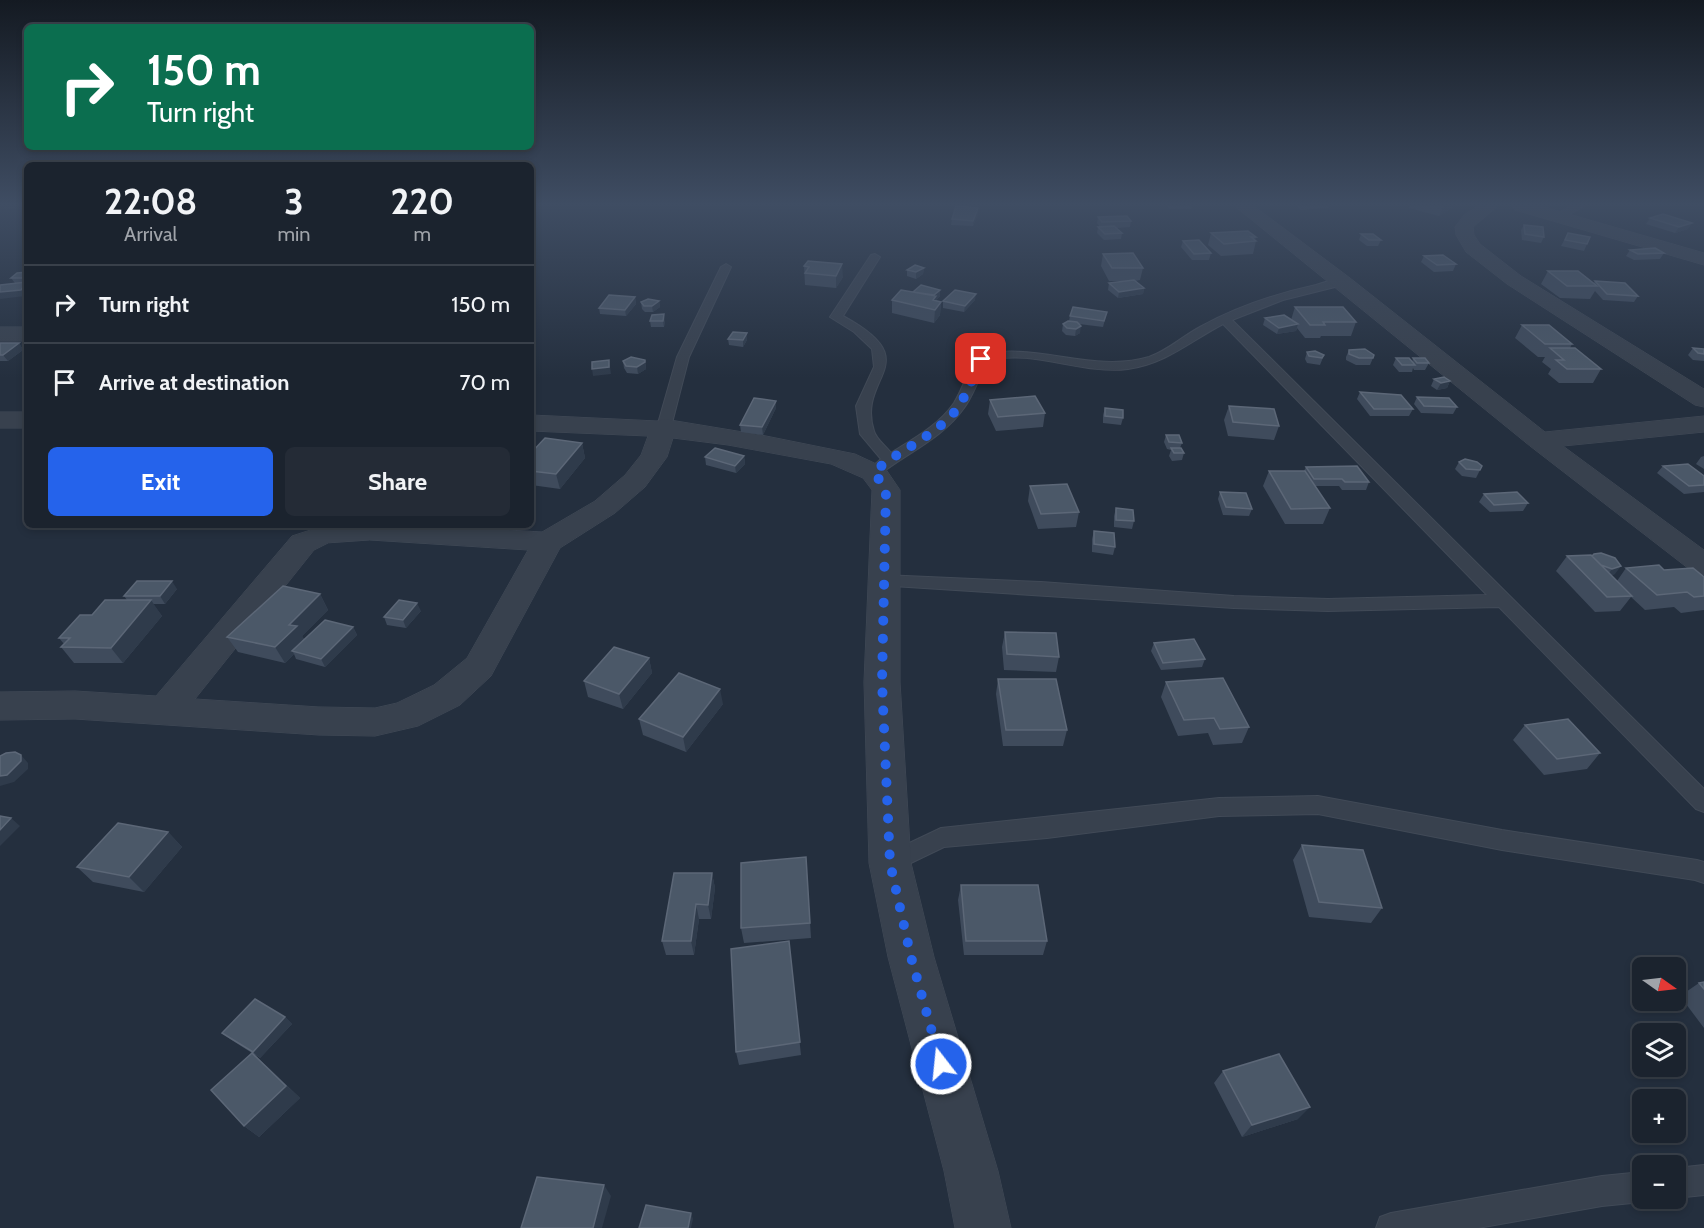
<!DOCTYPE html>
<html lang="en">
<head>
<meta charset="utf-8">
<style>
	body { margin:0; font-family:Cabin,sans-serif; background:#242b36; color:#f1f3f6; height:100vh; display:flex; flex-direction:column; font-size:22px; white-space:nowrap }
	* { box-sizing:border-box; margin:0 }
	p { font-size:20px; color:#a0a4aa }
	.icon { flex:none; width:33px; height:33px; fill:none; stroke:currentColor; stroke-width:2; stroke-linecap:round; stroke-linejoin:round }
	.map { position:relative; flex:1; overflow:hidden }
	.drawer { position:absolute; left:24px; top:162px; width:510px; height:366px; display:flex; flex-direction:column; background:#1b232e; border-radius:9px; box-shadow:0 3px 9px #0003,0 0 0 2px #39404a }
	.drawer>* { flex:none }
	.banner { position:absolute; left:24px; top:24px; width:510px; height:126px; border-radius:9px; box-shadow:0 3px 9px #0003,0 0 0 2px #39404a; background:#0b6e4f; color:#fff; overflow:hidden }
	.needle { width:39px; rotate:104deg }
	.fabs { position:absolute; left:1632px; top:957px; display:grid; gap:12px }
	.fabs a { display:grid; place-items:center; width:54px; height:54px; border-radius:9px; background:#1b232e; box-shadow:0 3px 9px #0003,0 0 0 2px #39404a; font-size:30px }
	.pin { position:absolute; display:grid; place-items:center; width:51px; height:51px; color:#fff; margin:-26px; border-radius:12px; box-shadow:0 3px 9px #0006 }
	.me { position:absolute; width:66px; margin:-33px; rotate:344deg; stroke-linejoin:round; filter:drop-shadow(0 0 4px #0008) }
	.turn { display:flex; align-items:center; gap:21px; height:126px; padding:0 24px; font-size:27px }
	.turn .icon { width:78px; height:78px; stroke-width:2.5 }
	.turn b { display:block; font-size:42px; line-height:51px }
	.eta { display:flex; justify-content:space-evenly; align-items:center; height:102px; text-align:center }
	.eta b { font-size:36px; font-weight:700; line-height:42px }
	.button { display:flex; gap:12px; margin-top:auto; padding:12px 24px }
	.button a { flex:1; height:69px; border-radius:9px; background:#2563eb; color:#fff; font-size:24px; font-weight:700; line-height:69px; text-align:center }
	.button a+a { background:#242b36; color:#f1f3f6 }
	ul { padding:0; list-style:none }
	li { display:flex; align-items:center; gap:18px; height:78px; padding:0 24px; border-top:2px solid #39404a }
	li div { flex:1 }
	li b { display:block; font-size:22px }
	li em { font-style:normal }
	.map>svg:first-child { display:block }
</style>
</head>
<body>
<div class="map">
<svg width="1704" height="1228" viewBox="0 0 1704 1228">
	<rect width="100%" height="100%" fill="#242f3e"/>
	<g fill="none" stroke-linecap="round" stroke-linejoin="round">
		<defs>
			<path id="service" d="M1571,206h13l-21,12h-6v-4z
				M875,254l5,3 -37,59c86,47 13,60 31,115 2,8 12,15 17,22 22,-14 48,-28 63,-50 9,-15 14,-32 23,-47 57,-16 114,18 172,1 18,-6 34,-21 51,-30 36,-20 75,-33 116,-42 9,-3 21,-7 31,-5v4l-64,16 -51,20 472,469v23l-8,-3 -197,-202 -171,4 -94,-3 -357,-23 -3,-4 3,-4 6,-2 158,7 193,14 94,3 159,-4 -264,-271c-34,18 -56,39 -95,45 -47,6 -95,-21 -142,-8 -6,16 -12,33 -22,47 -21,30 -57,45 -85,67h-10l-3,-3 15,-13 -21,-25 -4,-28 18,-39 -2,-18 -18,-17 -24,-15 41,-62z
				M726,264l5,3 -42,90 -18,70 -2,3h-10l-2,-3 20,-70 44,-90z
				M1318,796l184,34 195,30 7,2v21l-9,-3 -193,-30 -184,-36 -99,2 -172,22 -103,9 -54,26 -8,-3 -4,-7 4,-7 59,-28 278,-30z
				M1704,1165v30l-28,3v-30z
				M1642,1172v26h8l-8,4 -40,4 -124,22h-102l4,-11 11,-4 211,-37z"/>
			<path id="minor" d="M1235,206h19l96,72 195,154 159,-16v16l-141,14 141,104v25l-11,-3 -163,-126z
				M1478,206h20l-25,21 1,8 6,9 41,32 183,113v18l-9,-2 -188,-121 -41,-32 -10,-17 -1,-8 9,-12z
				M1513,206h28l163,47v12l-189,-55z
				M0,327h27v14h-27z
				M0,412h27v16h-27z
				M531,415l126,6 7,-2 97,16 94,19 30,14 15,22v192l11,181 23,94 64,214 13,57h-56l-11,-57 -56,-214 -19,-94 -5,-181 8,-192 -9,-12 -32,-14 -103,-19 -55,-7 -6,19 -22,30 -30,26 -55,35 -69,128 -31,29 -42,21 -43,10 -56,-1 -244,-16 -75,1v-28l75,-1 81,5 136,-160 34,-11h97l119,7 53,-31 30,-26 16,-20 7,-19 -117,-5zM370,540l158,10 -61,108 -33,27 -37,18 -22,5 -56,-1 -124,-8 119,-149 14,-7z"/>
		</defs>
		<use href="#service" stroke="#414a57" stroke-width="2"/>
		<use href="#minor" stroke="#414a57" stroke-width="1"/>
		<use href="#service" fill="#38414e" fill-rule="evenodd"/>
		<use href="#minor" fill="#38414e" fill-rule="evenodd"/>
	</g>
	<path fill="#3f4b5c" d="M1167,206h25l-1,3h-21z
		M1296,206h33l-1,2 -27,2z
		M1410,206h45l-16,10 -30,-8z
		M978,208v6l-5,12 -22,-1 1,-6z
		M1098,217l33,4 -1,6 -14,1 6,5 -1,6 -17,1 -7,-7 1,-6h2l-3,-4z
		M1650,218l38,11 -13,4 -29,-9z
		M1524,225l20,12 -3,6 -19,-3 -1,-10z
		M1211,233l45,4 -1,3 1,1 -3,13 -32,2 -13,-11z
		M1568,233l22,4 -6,14 -23,-5z
		M1361,234l20,6 -3,6h-11l-8,-6z
		M1183,241l28,12 -2,7h-17l-11,-13z
		M1630,250l34,3 -4,6 -26,1 -8,-4z
		M1103,254l40,14 -3,12 -5,1 9,7 -1,6 -25,4 -10,-8 1,-7 19,-2h-19l-8,-15z
		M1424,256l32,8 -3,7 -19,1 -13,-10z
		M808,261l35,16 -7,11 -31,-3 -1,-19z
		M924,268l-1,6 -7,5 -9,-3v-6z
		M1548,271l46,12 1,-2 43,15 -4,6 -31,-2 -8,-9 -5,8 -30,-1 -19,-14z
		M27,272v22l-2,2 -14,-18z
		M940,290v6l-4,4v1l5,1 -1,13 -6,8 -42,-10v-13l21,-8z
		M635,297l1,7 -10,12 -26,-2 -1,-6z
		M975,300l-11,12 -21,-4v-7z
		M659,301l1,6 -7,5h-8l-3,-3 -1,-7z
		M1295,307l61,15 -5,14h-30l-1,2h-15l-8,-10 -1,3 -19,3 -14,-9 2,-7 26,2z
		M1107,312l-4,15 -24,-3 1,9 -5,3 -9,-1 -4,-4 1,-7 6,-3 1,-5z
		M650,321h15l-1,6h-13z
		M1522,325l50,19 -2,4 31,21 -8,14h-34l-11,-9 3,-5 -9,-7 3,-5h-7l-23,-19z
		M747,333v7l-4,7 -14,-2 -1,-6z
		M0,343h19l4,7 -15,11h-8z
		M1693,348l11,1v12l-11,-1 -5,-5z
		M1349,350l24,8 -3,7h-14l-10,-5v-3z
		M1307,352l17,3 -4,10 -13,-2 -2,-4z
		M1396,358l16,4 1,-4 16,5 -4,7h-11l-1,-2 -1,4h-13l-6,-7z
		M645,360l1,9 -8,5 -11,-1 -3,-5 -1,-7z
		M1434,379l16,2 -3,7 -10,2 -6,-4z
		M1360,392l53,17 -4,7h-39l-13,-17z
		M1417,397l40,10 -4,7 -32,-1 -7,-9z
		M990,400l55,13 -2,14 -47,4 -8,-17z
		M1229,406l50,20 -5,14 -46,-4 -4,-16z
		M776,408l-13,27 -22,-3 -1,-7z
		M1105,408l18,10 -2,7 -18,-2v-8z
		M1166,435l16,8 -2,5 4,5 -2,7 -10,1 -3,-5 2,-6 -4,-1 -3,-7z
		M582,443l3,15 -25,31 -29,-4v-32z
		M744,456l1,8 -9,9 -30,-8 -1,-8z
		M1704,456v13l-8,-5 5,-7z
		M1459,462l21,8 -4,8 -14,-2 -7,-7z
		M1663,466l41,10v16l-20,2 -27,-21z
		M1306,467l63,15 -3,8h-24l-3,-4h-24l15,22 -7,16h-38l-22,-38 6,-15h35z
		M1030,486l49,26 -3,15 -38,2 -10,-28z
		M1220,492l32,17 -3,7 -26,-1 -5,-16z
		M1484,494l44,9 -5,8 -33,1 -11,-10z
		M1116,508l18,13 -2,8 -18,-2v-11z
		M1094,531l21,16 -2,8 -21,-3v-13z
		M1601,553l14,21 -4,1 6,6 9,-13 38,2 40,7v33l-23,3 -7,-6 -29,3 -14,-13 -11,14 -25,1 -39,-41 11,-15h25z
		M177,589l-12,15h-12l9,12 -39,47h-49l-13,-16 3,-3 -5,-6 33,-23 35,-15 -3,-4z
		M320,594l8,16 -26,26 2,3 49,-12 4,8 -32,32 -29,-8 -2,-5 -9,9 -47,-11 -11,-15z
		M421,611l-15,17 -19,-3 -3,-8z
		M1005,632l54,25 -3,15 -52,-2 -2,-23z
		M1154,643l51,16 -3,8 -41,3 -10,-19z
		M649,658l3,15 -29,36 -35,-12 -4,-16z
		M998,679l69,51 -4,16h-60l-7,-52z
		M1166,682l83,45 -7,16 -29,2 -5,-12 -30,3 -17,-39z
		M723,704l-37,48 -43,-17 -4,-16z
		M1525,725l75,28 -13,16 -43,6 -31,-35z
		M168,832l14,15 -38,45 -51,-10 -16,-15z
		M1302,845l80,63 -11,15 -62,-6 -16,-57z
		M806,857l5,81 -67,5 -3,-15z
		M712,873l3,15 -4,31h-12l-5,36h-28l-4,-14z
		M961,885l86,56 -4,14h-79l-6,-55z
		M789,941l12,114 -62,10 -3,-13z
		M1704,982v46l-24,-32 19,-13z
		M285,1017l7,7 -32,34 -6,-4 46,44 -41,39 -15,-11 8,-73 -22,-14 -8,-6z
		M1223,1071l75,48 -56,18 -28,-54z"/>
	<path fill="#2f3b4b" d="M3,206h17v1l-15,3z
		M1443,206h12l-16,10z
		M978,208v6l-5,12v-5z
		M1692,223l-4,6 -13,4 4,-6z
		M842,264l1,13 -7,11v-12z
		M924,268l-1,6 -7,5v-7z
		M27,282v12l-2,2 -25,3v-7z
		M1144,288l-1,6 -25,4 1,-6z
		M940,290v6l-4,4 -1,9 -5,-10z
		M533,291l1,7 -3,4v-9z
		M976,294l-1,6 -11,12 1,-6z
		M635,297l1,7 -10,12 -1,-6z
		M659,301l1,6 -7,5 -1,-6z
		M941,302l-1,13 -6,8 1,-13z
		M664,314l1,7 -1,6 -1,-6z
		M1298,324l-2,7 -19,3 2,-6z
		M1081,326l-1,7 -5,3 1,-7z
		M747,333v7l-4,7v-7z
		M19,343l4,7 -15,11 -5,-6z
		M533,345l2,7 -4,5v-9z
		M609,360l2,14 -18,2 -1,-7z
		M645,360l1,9 -8,5 -1,-7z
		M1450,381l-3,7 -10,2 4,-7z
		M776,401v7l-13,27 -1,-8z
		M582,443l3,15 -25,31 -4,-15z
		M744,456l1,8 -9,9 -1,-7z
		M1621,566l-6,8 -9,3 6,-8z
		M172,581l5,8 -12,15 -5,-8z
		M320,594l8,16 -26,26 4,6 -14,9 2,3 -9,9 -10,-16 14,-22z
		M151,600l11,16 -39,47 -12,-15z
		M417,603l4,8 -15,17 -3,-8z
		M353,627l4,8 -32,32 -4,-8z
		M649,658l3,15 -29,36 -4,-15z
		M720,689l3,15 -37,48 -3,-15z
		M21,755l7,8v6l-14,13 -14,4v-10z
		M11,818l9,8 -20,20v-16z
		M168,832l14,15 -38,45 -15,-15z
		M712,873l3,15 -4,31 -3,-14z
		M696,904l3,15 -5,36 -3,-14z
		M285,1017l7,7 -32,34 -7,-6z
		M252,1053l48,45 -41,39 -15,-11z
		M1310,1107l-12,12 -56,18 10,-12z
		M604,1185l7,11 -9,32h-9z
		M691,1213l2,6 -2,9h-3z"/>
	<path fill="#4b5868" stroke="#5c6777" stroke-width="1.5" d="M956,206l22,2 -5,13 -21,-2z
		M1663,214l29,9 -13,4 -29,-9z
		M1127,216l4,5 -29,1 -4,-5z
		M1524,225l19,2 1,10 -19,-3z
		M1114,226l8,7 -17,1 -7,-7z
		M1248,231l8,6h-5l5,4 -32,3 -13,-11z
		M1568,233l22,4 -3,7 -22,-4z
		M1361,234h12l8,6h-12z
		M1199,240l12,13 -17,1 -11,-13z
		M1655,248l9,5 -26,1 -8,-4z
		M1133,253l10,15h-31l-9,-14z
		M1443,255l13,9 -19,1 -13,-9z
		M808,261l34,3 -6,12 -31,-3 4,-6 -5,-1z
		M915,265l9,3 -8,4 -9,-2z
		M1548,271h30l19,15h-30z
		M27,272v3l-3,3h-13l6,-5z
		M1134,280l10,8 -25,4 -10,-9z
		M1595,281l30,2 13,13 -31,-2z
		M27,282l-6,8 -21,2v-7z
		M921,285l19,5 -6,5 -21,-3z
		M901,290l35,6 -3,4 8,2 -6,8 -43,-10z
		M955,290l21,4 -11,12 -22,-5z
		M609,295l26,2 -10,13 -26,-2z
		M648,299l11,2 -7,5h-8l-3,-4z
		M1073,307l34,5 -3,9 -34,-5z
		M1295,307h48l13,15h-33l2,3h-15z
		M664,314l-1,7h-13l2,-6z
		M1284,315l14,9 -19,4 -14,-10z
		M1068,321l9,1 4,4 -5,3 -9,-1 -4,-4z
		M1522,325h27l23,19h-27z
		M733,332l14,1 -4,7 -15,-1z
		M0,343h19l-16,12h-3z
		M1550,348h25l26,21h-34l-11,-9h8z
		M1693,348l11,1v5l-6,-1z
		M1365,349l9,6 -1,3h-14l-10,-4v-4z
		M1315,351l9,4 -2,3 -13,-2 -2,-4z
		M631,357l14,3v2l-8,5 -11,-1 -3,-5z
		M1396,358h13l6,7h-13z
		M1413,358h12l4,5h-12z
		M609,360v7l-17,2v-7z
		M1444,377l6,4 -9,2 -7,-4z
		M1360,392l41,3 12,14h-39z
		M1035,396l10,17 -47,4 -8,-17z
		M1417,397l32,1 8,9 -33,-1z
		M754,398l22,3 -14,26 -22,-2z
		M1229,406l45,3 5,17 -46,-4z
		M1105,408l18,2v8l-18,-2z
		M1166,435h13l3,8 -13,-1z
		M545,438l37,5 -26,31 -25,-3v-18z
		M715,448l29,8 -9,10 -30,-9z
		M1171,448h10l3,5h-10z
		M1465,459l12,3 5,4 -2,4 -14,-1 -7,-7z
		M1688,464l16,12v9l-15,1 -26,-20z
		M1357,466l12,16h-24l-3,-3h-28l-8,-12z
		M1269,471h36l25,37 -39,1z
		M1067,484l12,28 -38,2 -11,-28z
		M1220,492l26,1 6,16 -26,-2z
		M1517,492l11,11 -34,2 -10,-11z
		M1116,508l17,2 1,11 -18,-1z
		M1094,531l20,2 1,14 -21,-3z
		M1601,553l14,5 6,8 -9,3 -11,-4 -9,-9 2,-2z
		M1591,555l41,41 -25,1 -40,-41z
		M1659,565l5,5 29,-2 11,9v19l-10,1 -7,-5 -30,3 -31,-27z
		M137,581h35l-12,15h-36z
		M283,586l37,8 -31,31 8,1 -22,21 -48,-10z
		M105,600h46l-40,48 -50,-1 9,-9h-11l21,-23h12z
		M399,600l18,3 -14,17 -19,-3z
		M325,620l28,7 -32,32 -29,-8z
		M1005,632l51,1 3,24 -52,-3z
		M1194,639l11,20 -42,4 -9,-20z
		M614,647l35,11 -30,36 -35,-13z
		M679,673l41,16 -37,48 -44,-18z
		M1223,678l26,49 -29,2 -6,-11 -30,2 -18,-38z
		M998,679h58l11,51h-61z
		M1568,719l32,34 -43,6 -32,-34z
		M15,752l6,3v6l-14,14 -7,1v-20l6,-3z
		M0,816l11,2 -11,12z
		M118,823l50,9 -39,45 -52,-10z
		M1302,845l61,5 19,58 -63,-6z
		M806,857l4,66 -69,5v-65z
		M674,873h38l-4,32 -12,-1 -5,37h-29z
		M961,885h77l9,56h-81z
		M789,941l11,101 -64,10 -5,-103z
		M1704,982v7l-5,-6z
		M255,999l30,18 -32,35 -31,-19z
		M252,1053l34,33 -42,40 -33,-36z
		M1279,1054l31,53 -58,18 -29,-54z
		M537,1177l67,8 -11,43h-72z
		M646,1205l45,8 -3,15h-49z"/>
	<linearGradient id="sky" x2="0" y2="1"><stop stop-color="#141a22"/><stop offset="0.54" stop-color="#3f4d63"/><stop offset="1" stop-color="#3f4d63" stop-opacity="0"/></linearGradient>
	<rect width="1704" height="378" fill="url(#sky)"/>
	<g fill="none" stroke-linecap="round" stroke-linejoin="round">
		<path stroke="#2563eb" stroke-width="10" stroke-dasharray="0 18" d="M941,1064l-30,-107 -21,-94 -8,-181 4,-192 -12,-18c26,-23 65,-37 85,-66 9,-15 15,-31 22,-47"/>
	</g>
</svg>
<div class="fabs">
<a><svg class="needle" viewBox="-14 -14 28 28"><path d="M0-13l5 13h-10z" fill="#e53935"/><path d="M0 13l5-13h-10z" fill="#a0a4aa"/></svg></a>
<a><svg class="icon" aria-label="layers" viewBox="0 0 24 24"><path d="M12 4l9 5-9 5-9-5zM3 14l9 5 9-5"/></svg></a>
<a>+</a>
<a>−</a>
</div>
<div class="pin" style="left:981px;top:359px;background:#d93025"><svg class="icon" aria-label="arrive" viewBox="0 0 24 24"><path d="M6 21V4h12l-3 4 3 4H6"/></svg></div>
<svg class="me" style="left:941px;top:1064px" viewBox="-20 -20 40 40"><circle r="17" fill="#2563eb" stroke="#fff" stroke-width="3"/><path d="M0-11L8 9 0 5-8 9z" fill="#fff"/></svg>
<div class="banner">
<div class="turn"><svg class="icon" aria-label="right" viewBox="0 0 24 24"><path d="M7 20v-9h11M14 6l5 5-5 5"/></svg><div><b>150 m</b>Turn right</div></div>
</div>
<section class="drawer">
<div class="eta">
<div><b>22:08</b><p>Arrival</p></div>
<div><b>3</b><p>min</p></div>
<div><b>220</b><p>m</p></div>
</div>
<ul>
<li><svg class="icon" aria-label="right" viewBox="0 0 24 24"><path d="M7 20v-9h11M14 6l5 5-5 5"/></svg><div><b>Turn right</b></div><em>150 m</em></li>
<li><svg class="icon" aria-label="arrive" viewBox="0 0 24 24"><path d="M6 21V4h12l-3 4 3 4H6"/></svg><div><b>Arrive at destination</b></div><em>70 m</em></li>
</ul>
<div class="button"><a>Exit</a><a>Share</a></div>
</section>
</div>
</body>
</html>
